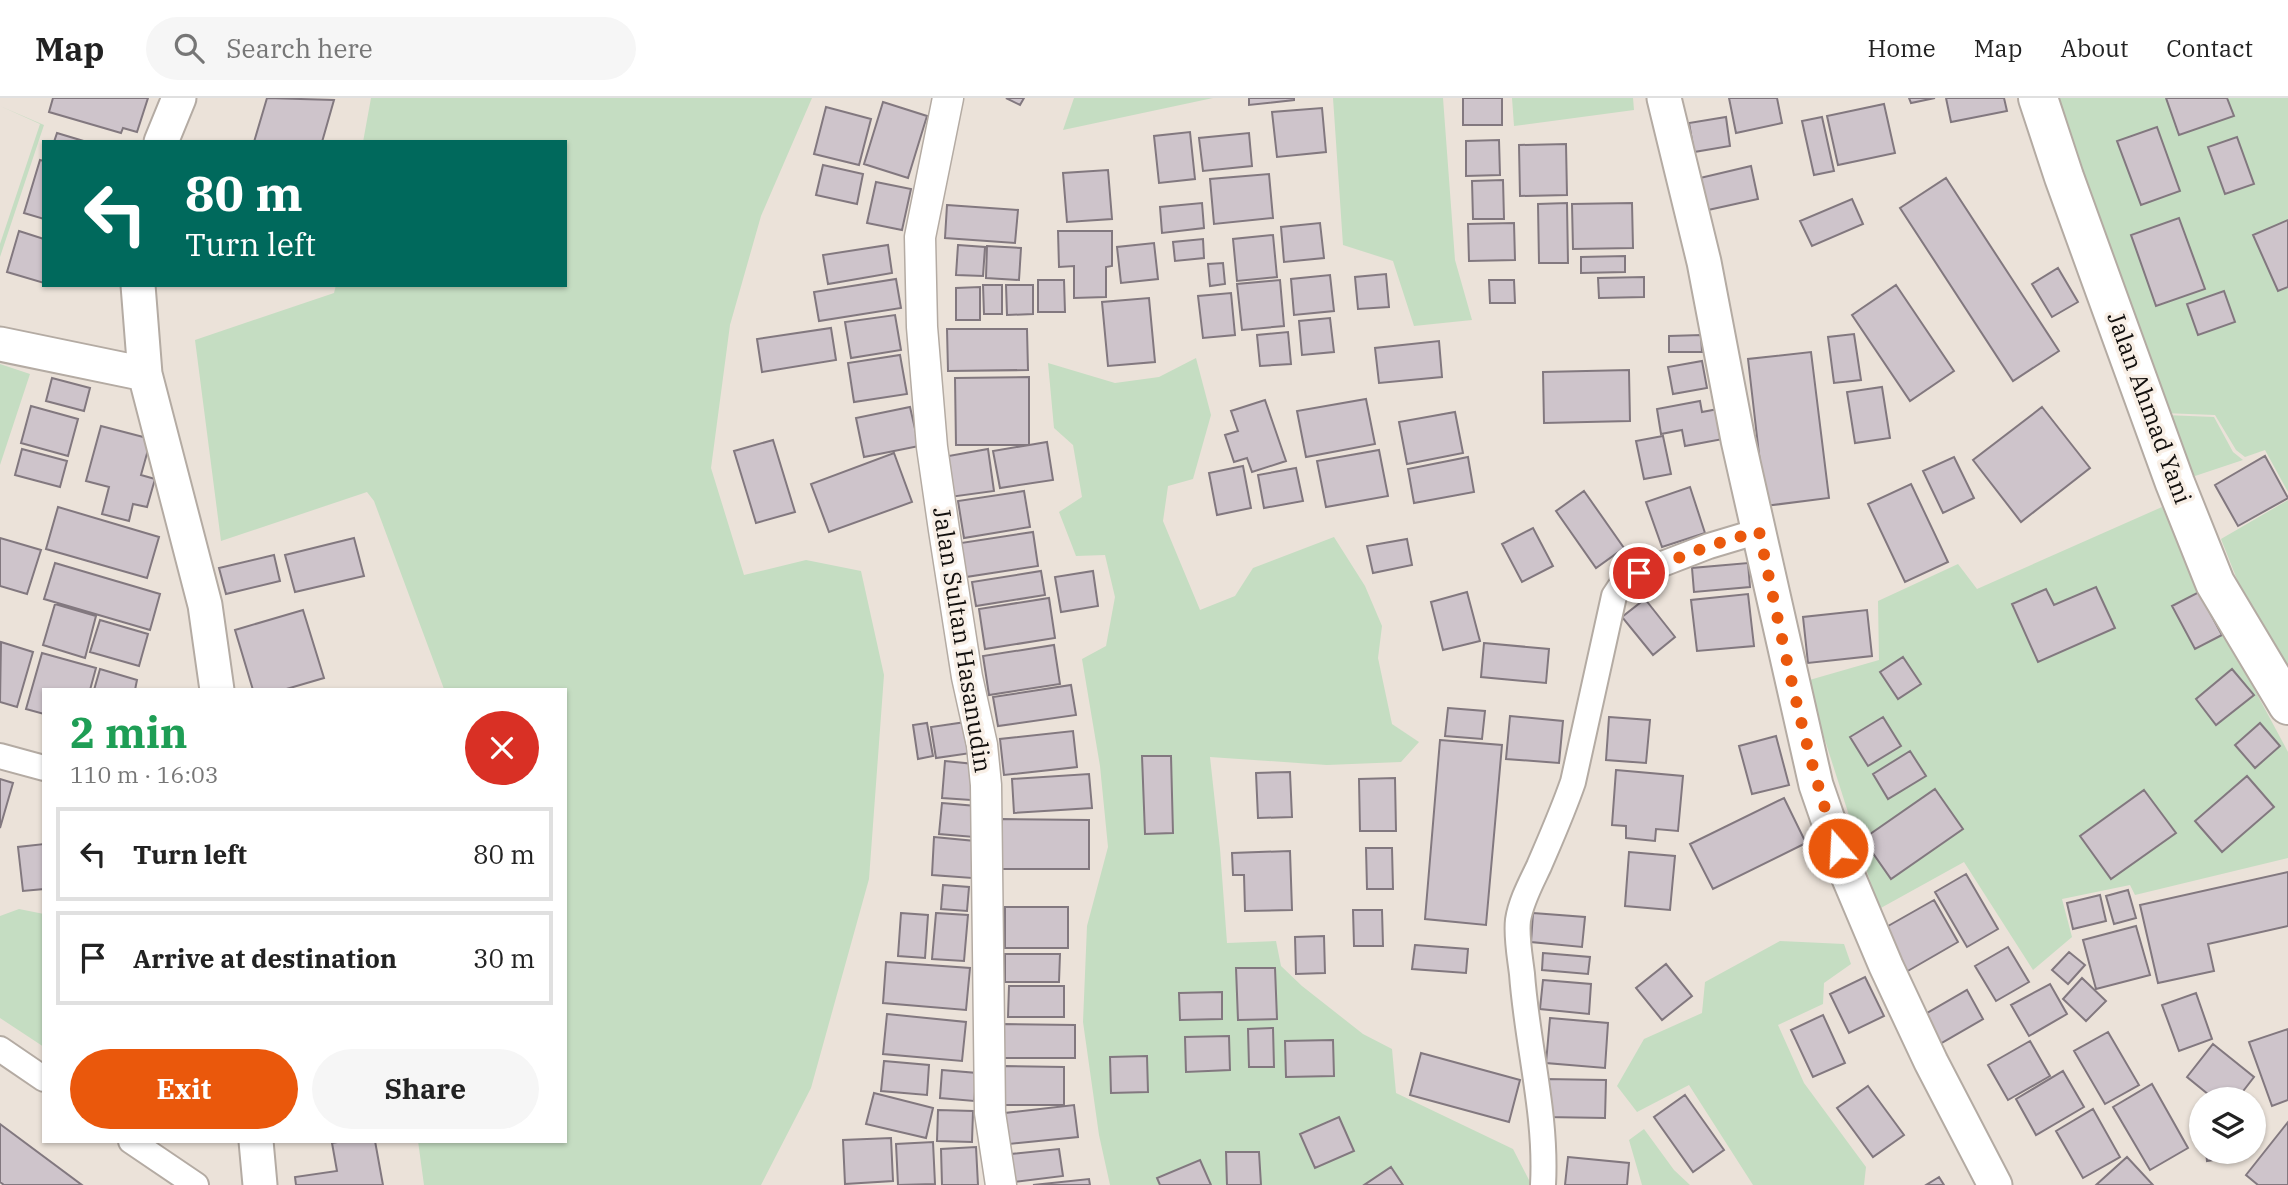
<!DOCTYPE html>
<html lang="en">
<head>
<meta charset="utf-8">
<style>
	body { margin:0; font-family:"IBM Plex Serif",serif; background:#f6f6f6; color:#222; height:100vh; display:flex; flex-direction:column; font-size:26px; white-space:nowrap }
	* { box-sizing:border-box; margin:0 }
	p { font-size:23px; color:#767676 }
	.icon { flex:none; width:38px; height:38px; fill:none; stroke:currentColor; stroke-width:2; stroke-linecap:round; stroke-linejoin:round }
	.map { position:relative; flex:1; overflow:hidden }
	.details { position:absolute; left:42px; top:590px; width:525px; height:455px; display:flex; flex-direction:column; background:#fff; border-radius:0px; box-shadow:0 2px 5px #0004 }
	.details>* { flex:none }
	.banner { position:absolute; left:42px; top:42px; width:525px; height:147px; border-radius:0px; box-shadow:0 2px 5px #0004; background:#00695c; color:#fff; overflow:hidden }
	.tools { position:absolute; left:2189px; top:989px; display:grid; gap:14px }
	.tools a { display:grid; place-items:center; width:77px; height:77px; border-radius:50%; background:#fff; box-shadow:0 2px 5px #0004; font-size:35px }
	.pin { position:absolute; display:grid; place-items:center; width:60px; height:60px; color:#fff; margin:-30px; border:4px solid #fff; border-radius:50%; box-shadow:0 2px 7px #0007 }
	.me { position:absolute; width:77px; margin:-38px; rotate:341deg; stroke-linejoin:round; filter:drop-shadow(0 0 5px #0008) }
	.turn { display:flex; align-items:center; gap:24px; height:147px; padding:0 28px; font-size:32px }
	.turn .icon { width:91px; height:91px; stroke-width:2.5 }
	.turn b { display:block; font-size:49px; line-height:60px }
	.round { display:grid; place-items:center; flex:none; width:74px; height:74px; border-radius:37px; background:#f6f6f6 }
	.head { display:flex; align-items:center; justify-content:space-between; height:119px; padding:0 28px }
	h1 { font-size:42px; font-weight:700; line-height:52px; color:#1e9e55 }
	.action { display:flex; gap:14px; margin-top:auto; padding:14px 28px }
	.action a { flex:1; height:80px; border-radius:42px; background:#ea580c; color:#fff; font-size:28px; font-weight:700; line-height:80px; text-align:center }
	.action a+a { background:#f6f6f6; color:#222 }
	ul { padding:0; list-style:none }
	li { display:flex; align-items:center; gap:21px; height:94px; margin:0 14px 10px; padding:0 14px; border:4px solid #e0e0e0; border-radius:0px }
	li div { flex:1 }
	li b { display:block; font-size:26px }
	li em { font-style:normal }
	header { display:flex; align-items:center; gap:42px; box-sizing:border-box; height:98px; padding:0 35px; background:#fff; border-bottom:2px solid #e0e0e0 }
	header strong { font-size:33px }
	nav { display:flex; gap:38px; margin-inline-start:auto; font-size:24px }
	.search { width:490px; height:63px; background:#f6f6f6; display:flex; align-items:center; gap:18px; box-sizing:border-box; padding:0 24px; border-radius:38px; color:#767676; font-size:26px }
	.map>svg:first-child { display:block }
</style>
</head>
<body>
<header>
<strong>Map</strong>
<div class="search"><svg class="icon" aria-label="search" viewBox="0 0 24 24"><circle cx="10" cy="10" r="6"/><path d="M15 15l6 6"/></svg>Search here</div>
<nav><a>Home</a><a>Map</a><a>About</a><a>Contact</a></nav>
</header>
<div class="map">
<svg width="2288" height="1087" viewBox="0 0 2288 1087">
	<rect width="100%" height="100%" fill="#ebe2d9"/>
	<path fill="#c5ddc2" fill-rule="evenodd" d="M371,0h441l-51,118 -31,109 -19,143 33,107 62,-15 55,11 23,104 -15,204 -58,209 -50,97h-337l-6,-44h147v-451l-121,-1 -70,-188 -7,-9 -146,49 -26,-201 139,-47 2,-8h229v-143h-202z
		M1074,0h139l-150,32z
		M1333,0h110l12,162 17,60 -58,6 -21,-65 -50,-16z
		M1512,0h121l1,12 -120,16z
		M2055,0h111l13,37 54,-19 -6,-18h61v122l-35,16 25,55 10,-4v205l-23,-42 -20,7 -9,-7 -21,-35 -52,-2zM2157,29l23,64 -39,14 -23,-63zM2237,39l17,47 -29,10 -17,-46zM2178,120l27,71 -49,17 -25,-71zM2224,193l11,31 -37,13 -11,-31z
		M0,8l44,19 -44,132v-13l40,-120z
		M1196,260l15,57 -18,64 -25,7 -5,35 37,89 35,-14 18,-28 81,-31 31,49 17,40 -4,32 14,66 27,18 -18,20 -74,3 -117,-8 10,92 7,94 49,-2 5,25 21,20 61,48 29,15 4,44 117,56 17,33v3h-420l-11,-50 -16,-113 4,-96 21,-79 -8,-81 -18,-107 24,-13 9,-49 -10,-42 -29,1 -17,-44 23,-15 -9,-52 -19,-17 -6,-65 67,20 44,-6z
		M0,266l30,10 -30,91z
		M2165,317l49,2 19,35 10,8 -51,17z
		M2288,402v170l-48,-83 -19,-48z
		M2162,409l30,66 96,179v106l-153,37 -5,-10 -68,14 10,38 -39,33 -69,-108 -85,47 -73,-228 73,-21 -1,-59 80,-37 19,25zM2096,489l19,41 -77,34 -26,-58 34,-15 8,16zM2199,494l23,43 -26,14h-1zM1903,559l18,26 -23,16 -18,-27zM2232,571l22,26 -37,30 -21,-26zM2260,625l20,23 -25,22 -20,-23zM1851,639l50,9 -33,20zM1910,653l15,25 -37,22 -15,-24zM2144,692l32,42 -95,4z
		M19,811l25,5v133l-44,-29v-102z
		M1780,843l64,3 7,20 -27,19 -1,21 -45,21 26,58 62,84 -2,18h-111l-64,-100 -52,27 -20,-26 27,-47 58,-26 3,-31z
		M1644,1031l30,41 16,15h-48l-13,-45z"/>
	<path fill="#cec4cb" stroke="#82787f" stroke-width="2" d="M53,0h95l-11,34 -14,-4 -2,5 -72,-21z
		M267,0l67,2 -12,42h-68z
		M1006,0h18l-4,7z
		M1249,0h45v2l-45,5z
		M1463,0h39v27h-39z
		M1729,0h48l5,25 -46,10z
		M1909,0h26l-24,5z
		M1946,0h58l3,13 -56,11z
		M2166,0h61l7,18 -55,19z
		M883,4l44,14 -19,62 -44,-14z
		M1884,6l11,49 -57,12 -11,-49z
		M826,9l45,12 -12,46 -45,-11z
		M1322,10l4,44 -49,5 -5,-45z
		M1726,19l4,29 -36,6 -5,-29z
		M1822,19l12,54 -20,4 -12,-54z
		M2157,29l23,64 -39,14 -24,-64z
		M1190,34l5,47 -36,4 -5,-47z
		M57,35l30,9h-33z
		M1249,35l3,33 -49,5 -4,-33z
		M2237,39l17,47 -29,10 -17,-47z
		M1499,42l1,35 -34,1v-35z
		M1566,46l1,51 -47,1 -1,-51z
		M40,62l4,1v58l-20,-6z
		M823,67l40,9 -6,30 -41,-9z
		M1751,68l7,33 -50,11 -8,-32z
		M1108,72l4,49 -45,3 -4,-49z
		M1269,76l4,44 -59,6 -4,-45z
		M1946,80l113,173 -46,30 -113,-173z
		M1503,82l1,39h-31l-1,-38z
		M876,84l35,7 -9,41 -35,-7z
		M1852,101l11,25 -51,22 -12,-25z
		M1202,105l2,25 -42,5 -2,-26z
		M1567,105l1,60h-29l-1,-59z
		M1632,105l1,45 -60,1 -1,-45z
		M947,107l71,5 -3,33 -70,-5z
		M2179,120l26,71 -49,17 -25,-71z
		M2288,122v67l-10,4 -25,-56z
		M1320,125l4,35 -40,4 -3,-35z
		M1514,125l1,37 -46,1 -1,-37z
		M19,133l25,8v44l-37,-11z
		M1058,133h54v35l-6,1v30l-32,1v-32l-15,1z
		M1273,137l4,42 -40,4 -4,-42z
		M1203,141l1,19 -29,3 -2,-19z
		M1154,145l4,36 -37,4 -4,-36z
		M888,147l4,28 -64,11 -5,-29z
		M958,147l27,2 -2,29 -27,-1z
		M987,148l34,2 -2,32 -33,-2z
		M1625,158v16l-44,1v-16z
		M1223,165l2,21 -15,2 -2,-22z
		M2058,170l20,34 -26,15 -20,-33z
		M1386,176l3,33 -31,2 -3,-32z
		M1330,177l4,36 -40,4 -3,-36z
		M1644,179v20l-45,1 -1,-20z
		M896,181l5,29 -82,13 -5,-29z
		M1038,182h26l1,32h-27z
		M1280,182l4,46 -42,4 -5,-46z
		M1489,182h25l1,23h-25z
		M983,187h19v29h-18z
		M1006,187h27v29l-26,1z
		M1896,187l58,86 -44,30 -58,-86z
		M980,189v33h-24v-32z
		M2224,193l11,31 -37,13 -11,-31z
		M1231,195l4,42 -32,3 -5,-42z
		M1149,200l6,64 -47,4 -6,-64z
		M895,217l6,35 -50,8 -6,-36z
		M1330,220l4,34 -32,3 -3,-34z
		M831,230l5,32 -74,12 -5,-33z
		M947,231h80l1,41 -80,1z
		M1288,234l3,32 -31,2 -3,-31z
		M1854,236l7,46 -27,3 -6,-46z
		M1701,237l1,17h-33v-16z
		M1439,243l3,36 -63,6 -4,-35z
		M1811,254l18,146 -64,8 -17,-147z
		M900,257l7,39 -53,8 -6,-39z
		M1702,263l5,27 -34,6 -5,-27z
		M1629,272l1,51 -86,2 -1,-51z
		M1029,279v68h-73l-1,-67z
		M52,280l38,10 -6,23 -38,-10z
		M1882,289l8,51 -35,5 -8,-51z
		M1366,301l9,45 -69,13 -9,-46z
		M1265,302l21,61 -34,11 -5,-14 -13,4 -9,-27 13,-4 -7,-20z
		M1700,303l2,11 16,-3 5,30 -38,7 -3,-16 -21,4 -4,-25z
		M31,308l47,13 -10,37 -47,-13z
		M910,309l9,39 -55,11 -8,-39z
		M2042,309l48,61 -69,54 -48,-62z
		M1455,314l8,41 -56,11 -8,-42z
		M101,328l50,13 -10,36 14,4 -8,28 -14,-3 -4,17 -27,-7 7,-27 -23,-6z
		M1663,338l8,38 -27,5 -8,-38z
		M773,342l22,72 -39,11 -22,-72z
		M1047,344l6,38 -53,8 -7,-37z
		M22,351l45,12 -7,26 -45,-12z
		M988,351l6,42 -44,6 -7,-40z
		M1379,352l9,46 -62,11 -9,-46z
		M894,355l18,49 -83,30 -18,-48z
		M2265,358l23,42 -50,28 -23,-41z
		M1468,359l6,35 -60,11 -6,-34z
		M1954,359l20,41 -31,15 -20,-42z
		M1243,368l8,42 -34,7 -8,-42z
		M1296,370l7,33 -39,7 -6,-33z
		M1911,386l37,78 -43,20 -37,-78z
		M1690,389l15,46 -43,14 -16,-45z
		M1024,393l6,36 -66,11 -6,-37z
		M1584,393l40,57 -28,20 -40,-57z
		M58,409l101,30 -12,41 -101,-29z
		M1533,430l20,38 -31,16 -20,-38z
		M1033,434l5,34 -72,11 -5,-34z
		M0,440l41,12 -14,44 -27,-8z
		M354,440l10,38 -69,16 -10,-37z
		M1407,441l5,26 -39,8 -6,-27z
		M274,457l6,26 -54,13 -7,-26z
		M55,465l105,31 -10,36 -106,-31z
		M1748,465l2,24 -56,5 -2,-24z
		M1041,473l4,24 -69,11 -4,-24z
		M1093,473l5,35 -37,6 -6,-35z
		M2096,489l19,41 -77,34 -26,-58 34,-15 8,16z
		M1467,494l13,49 -37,9 -12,-48z
		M2199,494l23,43 -27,14 -23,-43z
		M1748,496l6,52 -57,5 -6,-51z
		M1049,500l6,40 -70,11 -6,-40z
		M1645,501l30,38 -22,18 -31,-38z
		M55,506l41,12 -11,42 -42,-13z
		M303,512l21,68 -41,12h-30l-18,-60z
		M1867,512l5,46 -64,7 -5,-46z
		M100,522l48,14 -9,32 -49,-14z
		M1,544l32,10 -16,55 -17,-5z
		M1484,545l65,6 -3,34 -65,-6z
		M1054,547l6,39 -71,11 -6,-39z
		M42,555l54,15 -6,22h-46v24l-18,-5z
		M1903,559l18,27 -23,15 -18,-27z
		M100,571l37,11 -2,10h-41z
		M2232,571l22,26 -38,30 -20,-26z
		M1071,587l5,30 -78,11 -5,-29z
		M1448,610l37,3 -3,28 -37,-3z
		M1510,618l53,5 -4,42 -53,-4z
		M1609,619l41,3 -4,43 -40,-3z
		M1883,619l18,29 -33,20 -18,-29z
		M966,624l5,31 -35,5 -5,-31z
		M927,625l6,33 -15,3 -5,-34z
		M2260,625l20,23 -25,22 -20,-23z
		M1073,633l4,36 -73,8 -4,-36z
		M1776,638l13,49 -37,9 -13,-48z
		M1440,642l62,5 -16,180 -61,-6z
		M1910,653l16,25 -38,23 -15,-25z
		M1142,658h29l2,77 -28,1z
		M945,663l29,3 -3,36 -29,-2z
		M1616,672l67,6 -5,55 -22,-2 -1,12 -29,-3v-12l-14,-1z
		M1290,674l2,45 -34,1 -2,-45z
		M1089,676l3,34 -78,5 -2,-34z
		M2247,678l27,31 -52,45 -27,-31z
		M1395,680l1,53h-36l-1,-52z
		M0,681l13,4 -13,45z
		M1935,691l28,40 -72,50 -28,-40z
		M2144,692l32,43 -65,46 -31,-43z
		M1784,700l22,45 -93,46 -23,-45z
		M942,705l34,3 -2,31 -35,-3z
		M1002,721l87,1v49h-87z
		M934,739l41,4 -3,37 -40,-3z
		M44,746v45l-21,2 -5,-44z
		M1366,750h26l1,41h-26z
		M1290,753l2,59 -47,1 -1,-36h-11l-1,-22z
		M1629,754l46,4 -5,54 -45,-4z
		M2288,774v54l-80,18 6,27 -56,12 -18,-78z
		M1966,776l32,55 -31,18 -32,-55z
		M943,787l26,2 -2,24 -26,-2z
		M2128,792l8,28 -22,6 -8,-28z
		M2100,797l6,26 -33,8 -6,-26z
		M1934,802l24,42 -52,30 -25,-42z
		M1005,809h63v41h-63z
		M1353,812h29l1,36h-29z
		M901,815l27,2 -3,43 -27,-2z
		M936,815l32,2 -4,46 -32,-2z
		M1533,815l52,4 -3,30 -51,-5z
		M2136,828l14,49 -54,14 -13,-49z
		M1324,838l1,37 -29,1 -1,-37z
		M1415,847l53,4 -2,24 -54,-4z
		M2008,849l21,35 -33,19 -21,-35z
		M2069,854l16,13 -17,19 -16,-14z
		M1543,855l47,4 -2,17 -46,-4z
		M1005,856h55l-1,28h-54z
		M886,864l84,6 -4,42 -83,-7z
		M1666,866l26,32 -30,24 -26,-32z
		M1236,870h39l2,51 -39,1z
		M1865,879l19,39 -35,17 -19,-39z
		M2082,880l24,23 -20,20 -23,-22z
		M1543,882l48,4 -2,30 -49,-5z
		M2050,886l17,30 -38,22 -18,-31z
		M1009,888h55v31h-56z
		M1967,892l16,29 -45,26 -16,-29z
		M1222,894v27l-42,1 -1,-27z
		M2196,895l16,46 -33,12 -17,-46z
		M887,916l79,8 -4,39 -79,-7z
		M1823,917l22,48 -32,14 -22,-47z
		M1550,920l58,5 -3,45 -59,-5z
		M1003,926l72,1v33h-72z
		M1273,930l1,39h-25l-1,-38z
		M2288,931v71l-16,6 -23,-64z
		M2108,934l31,53 -34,19 -31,-53z
		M1229,938l1,34 -44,2 -1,-35z
		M1333,942l1,36 -48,1 -1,-36z
		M2030,943l20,35 -42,24 -20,-35z
		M2213,946l41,33 -17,22h-23l-27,-22z
		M1421,955l99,27 -11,42 -99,-27z
		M1147,958l1,36 -37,1 -1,-36z
		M884,963l45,4 -2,30 -46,-4z
		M1004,968l60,1v38h-60z
		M942,972l35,3 -3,28 -34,-3z
		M2063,973l21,36 -48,28 -20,-36z
		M1545,981l61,1 -1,38 -60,-1z
		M2152,986l36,64 -38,22 -37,-63z
		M1868,988l36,49 -31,22 -36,-49z
		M874,995l59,15 -7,30 -60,-14z
		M1685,997l39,55 -31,22 -39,-55z
		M1074,1007l4,32 -69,7 -4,-31z
		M2093,1011l27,48 -37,21 -27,-47z
		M938,1012l35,1 -1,31 -35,-1z
		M1339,1019l15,34 -39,17 -15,-34z
		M2288,1024v63h-30l-12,-10z
		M0,1026l82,61h-78l-4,-3z
		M891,1040l2,43 -48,3 -2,-44z
		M343,1043h32l8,44h-87l-1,-8 42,-6 -5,-28z
		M933,1044l2,42 -37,1 -2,-41z
		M976,1049l2,38h-36l-1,-36z
		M1059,1051l4,27 -49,6 -3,-28z
		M1226,1054h33l2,33h-34z
		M2206,1054h25l1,5 -25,4z
		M1568,1059l61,6 -2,22h-62z
		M2127,1059l26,28h-57z
		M1200,1062l11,25h-51l-3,-7z
		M1391,1069l12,18h-39z
		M1939,1079l5,8h-18z
		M1089,1081l1,6h-57z"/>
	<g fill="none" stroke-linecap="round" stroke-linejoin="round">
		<defs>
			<path id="minor" d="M0,658l44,12
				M0,951l44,30
				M131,1043l65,44
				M1543,1087c4,-71 -16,-141 -21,-211 -2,-17 -6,-37 -4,-54 3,-19 13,-37 21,-54 12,-28 24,-55 34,-84l41,-186 8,-12 17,-11 70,-27 50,-15"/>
			<path id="tertiary" d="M948,0l-28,139 2,90 10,120 12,83 23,147 15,68 4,40 4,328 11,72"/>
			<path id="secondary" d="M1664,0l40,164 34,178 78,345 29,84 41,97 45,96 64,123
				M161,44l18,-44
				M138,187l7,89 60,231 12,85
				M0,246l145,30
				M256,1043l4,44"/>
			<path id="primary" d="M2038,0l26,79 111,306 40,100 73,122"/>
		</defs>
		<use href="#minor" stroke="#b4aba3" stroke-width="28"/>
		<use href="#tertiary" stroke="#b4aba3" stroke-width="33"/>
		<use href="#secondary" stroke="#b4aba3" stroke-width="37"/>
		<use href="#primary" stroke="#b4aba3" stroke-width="42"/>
		<use href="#minor" stroke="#fff" stroke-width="24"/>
		<use href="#tertiary" stroke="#fff" stroke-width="30"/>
		<use href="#secondary" stroke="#fff" stroke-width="33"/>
		<use href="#primary" stroke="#fff" stroke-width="38"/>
	</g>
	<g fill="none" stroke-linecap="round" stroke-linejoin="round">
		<path stroke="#ea580c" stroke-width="12" stroke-dasharray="0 21.6" d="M1639,475l70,-27 50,-15c23,106 43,213 79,317"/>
	</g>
	<g text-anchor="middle" stroke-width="7" stroke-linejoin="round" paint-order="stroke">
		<g font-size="24" fill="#120f0d" stroke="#f8efe6">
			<text transform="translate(2149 310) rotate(70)" y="8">Jalan Ahmad Yani</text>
			<text transform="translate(962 542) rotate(81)" y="8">Jalan Sultan Hasanudin</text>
		</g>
	</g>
</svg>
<div class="tools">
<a><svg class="icon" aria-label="layers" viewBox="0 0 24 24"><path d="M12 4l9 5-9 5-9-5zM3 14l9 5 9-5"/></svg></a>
</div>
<div class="pin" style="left:1639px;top:475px;background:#d93025"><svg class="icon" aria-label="arrive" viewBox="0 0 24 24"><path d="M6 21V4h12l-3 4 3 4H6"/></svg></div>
<svg class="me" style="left:1838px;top:750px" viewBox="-20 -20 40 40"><circle r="17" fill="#ea580c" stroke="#fff" stroke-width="3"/><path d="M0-11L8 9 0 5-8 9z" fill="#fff"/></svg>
<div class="banner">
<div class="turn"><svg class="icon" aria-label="left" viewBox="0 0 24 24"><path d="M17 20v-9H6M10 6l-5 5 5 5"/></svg><div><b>80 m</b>Turn left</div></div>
</div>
<section class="details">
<div class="head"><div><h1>2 min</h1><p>110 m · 16:03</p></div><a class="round" style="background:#d93025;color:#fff"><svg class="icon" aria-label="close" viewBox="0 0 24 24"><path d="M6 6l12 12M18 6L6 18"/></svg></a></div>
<ul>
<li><svg class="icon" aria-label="left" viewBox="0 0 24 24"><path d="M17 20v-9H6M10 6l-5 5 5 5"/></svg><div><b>Turn left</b></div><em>80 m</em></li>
<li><svg class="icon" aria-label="arrive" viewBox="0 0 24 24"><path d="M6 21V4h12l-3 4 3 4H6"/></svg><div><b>Arrive at destination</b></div><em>30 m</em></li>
</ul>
<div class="action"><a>Exit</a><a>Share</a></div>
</section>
</div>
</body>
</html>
